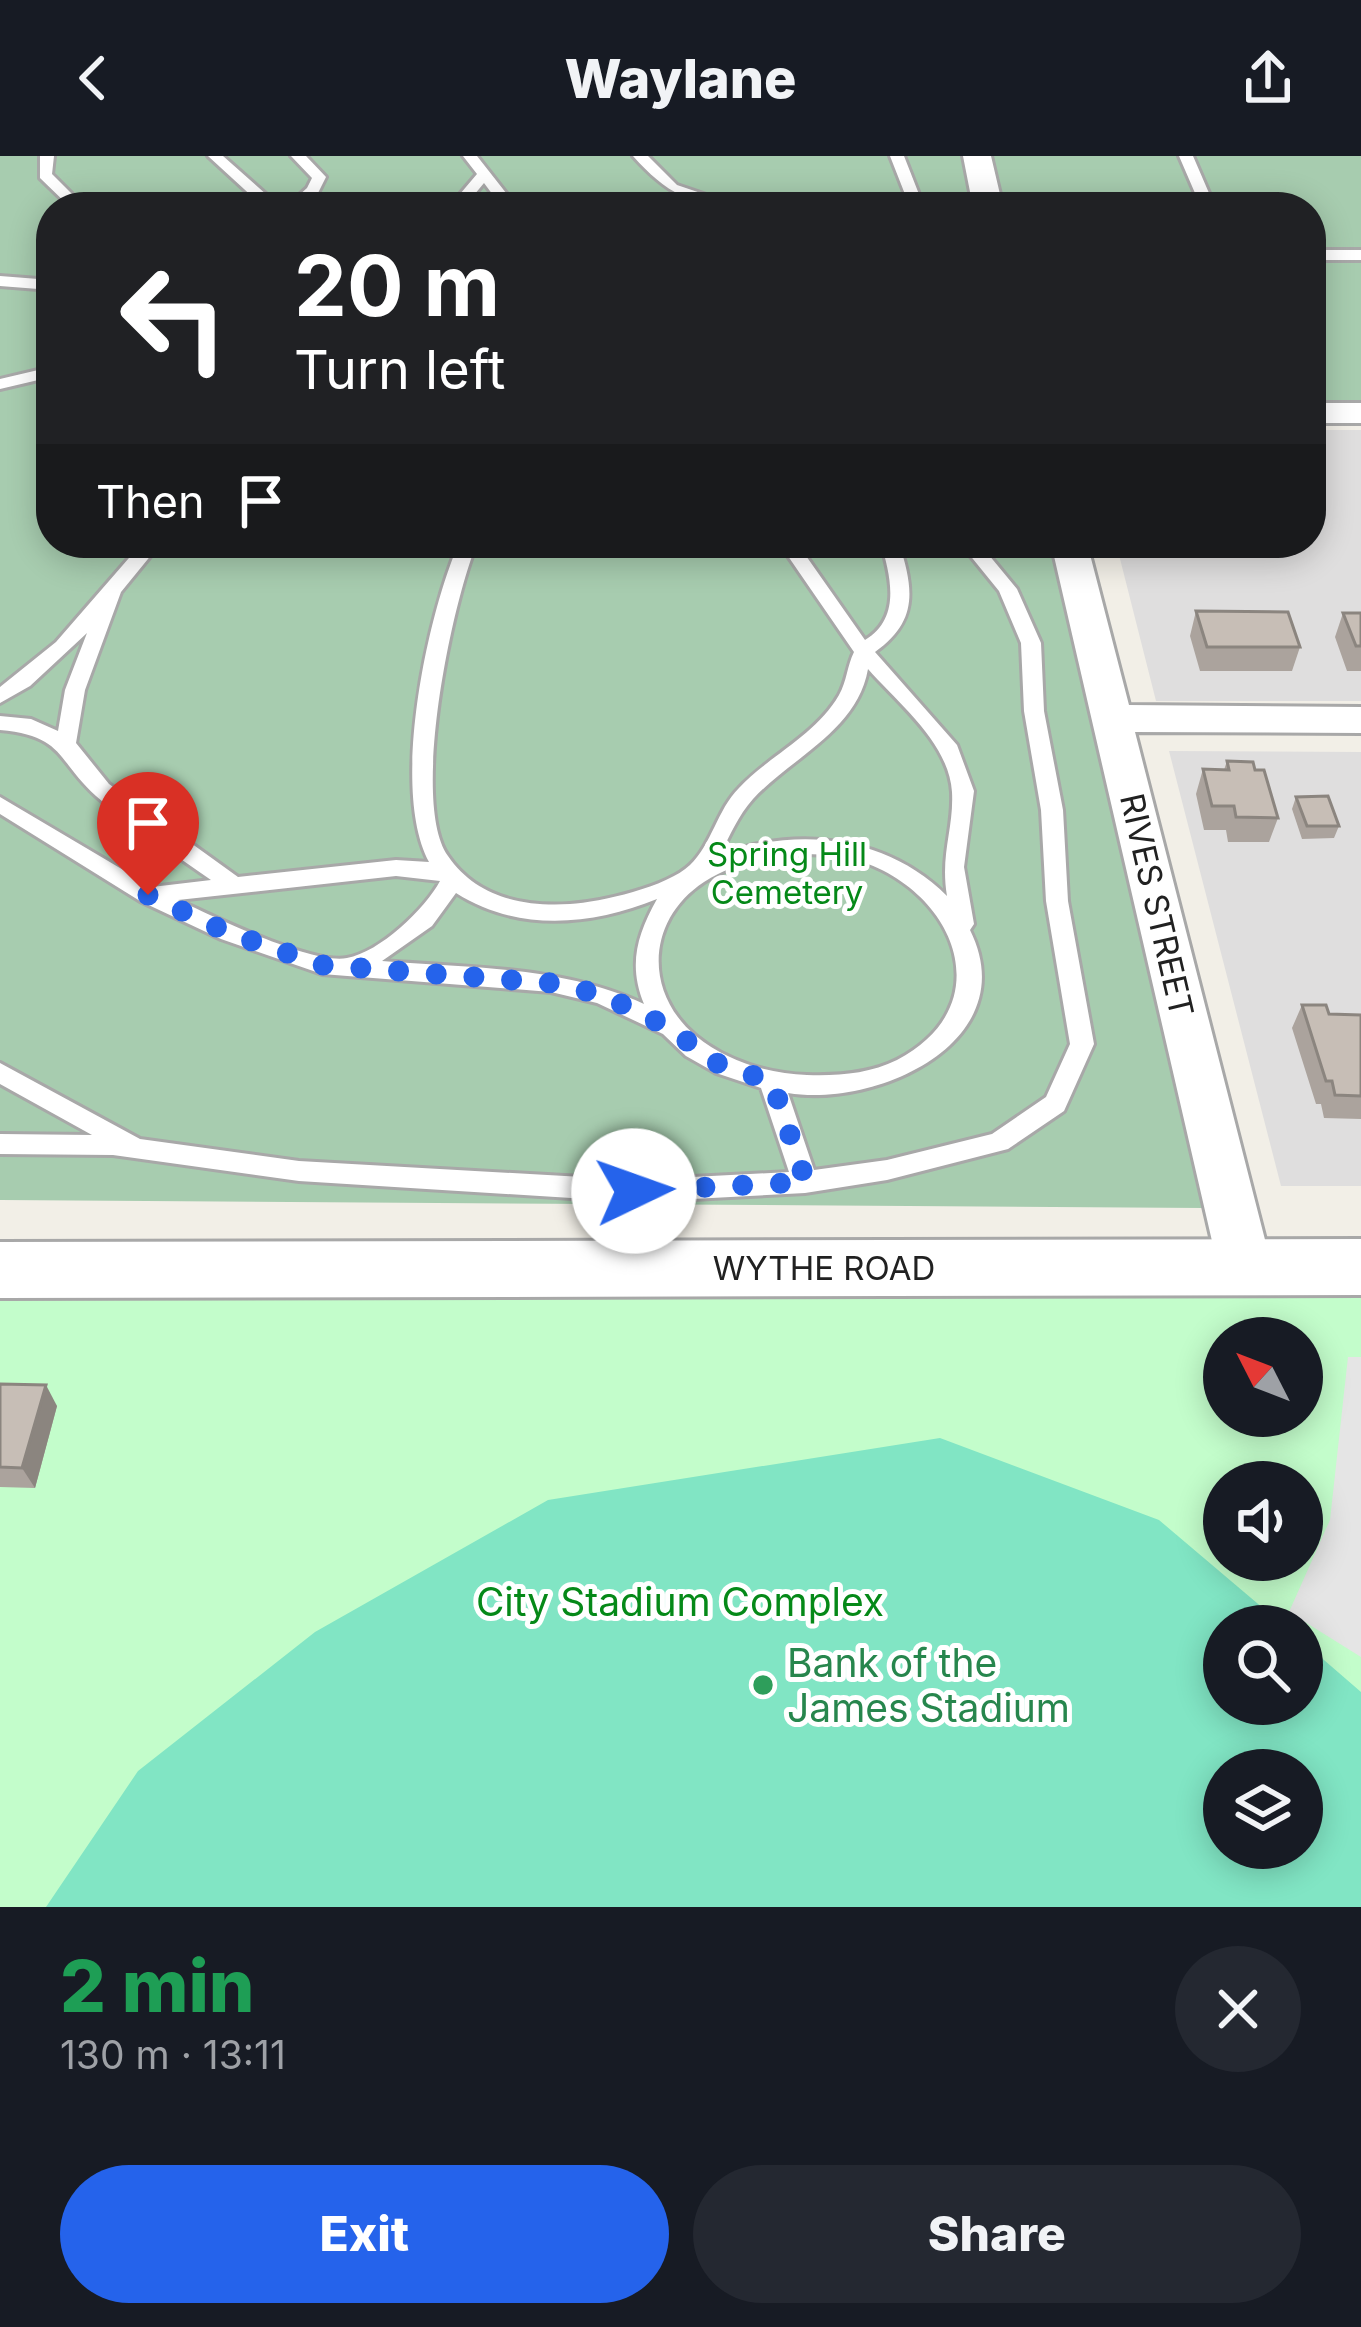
<!DOCTYPE html>
<html lang="en">
<head>
<meta charset="utf-8">
<style>
	body { margin:0; font-family:Inter,sans-serif; background:#242831; color:#f1f3f6; height:100vh; display:flex; flex-direction:column; font-size:45px; white-space:nowrap }
	* { box-sizing:border-box; margin:0 }
	p { font-size:39px; color:#9ea1a6 }
	.icon { flex:none; width:66px; height:66px; fill:none; stroke:currentColor; stroke-width:2; stroke-linecap:round; stroke-linejoin:round }
	.map { position:relative; height:1751px; overflow:hidden }
	.drawer { display:flex; flex-direction:column; background:#171b24; flex:1 }
	.drawer>* { flex:none }
	.top-card { position:absolute; left:36px; top:36px; width:1290px; height:366px; border-radius:48px; box-shadow:0 6px 30px #0003; background:#202124; color:#fff; overflow:hidden }
	.needle { width:78px; rotate:312deg }
	.fabs { position:absolute; left:1203px; top:1161px; display:grid; gap:24px }
	.fabs a { display:grid; place-items:center; width:120px; height:120px; border-radius:50%; background:#171b24; box-shadow:0 6px 30px #0003; font-size:60px }
	.pin { position:absolute; display:grid; place-items:center; width:102px; height:102px; color:#fff; margin:-123px -51px; border-radius:50% 50% 50% 0; rotate:-45deg; box-shadow:0 0 12px #0007 }
	.pin .icon { rotate:45deg }
	.me { position:absolute; width:132px; margin:-66px; rotate:87deg; stroke-linejoin:round; filter:drop-shadow(0 0 9px #0008) }
	.turn { display:flex; align-items:center; gap:42px; height:252px; padding:0 60px; font-size:54px }
	.turn .icon { width:156px; height:156px; stroke-width:2.5 }
	.turn b { display:block; font-size:84px; line-height:102px }
	.then { display:flex; align-items:center; height:114px; padding:0 60px; background:#0003; gap:24px; font-size:45px }
	.round { display:grid; place-items:center; flex:none; width:126px; height:126px; border-radius:63px; background:#242831 }
	.summary { display:flex; align-items:center; justify-content:space-between; height:204px; padding:0 60px }
	h1 { font-size:72px; font-weight:800; line-height:90px; color:#1e9e55 }
	.action { display:flex; gap:24px; margin-top:auto; padding:24px 60px }
	.action a { flex:1; height:138px; border-radius:72px; background:#2563eb; color:#fff; font-size:48px; font-weight:800; line-height:138px; text-align:center }
	.action a+a { background:#242831; color:#f1f3f6 }
	header { display:flex; justify-content:space-between; align-items:center; height:156px; padding:0 60px; background:#171b24; font-size:54px; font-weight:800 }
	.map>svg:first-child { display:block }
</style>
</head>
<body>
<header><svg class="icon" aria-label="back" viewBox="0 0 24 24"><path d="M15 5l-7 7 7 7"/></svg>Waylane<svg class="icon" aria-label="share" viewBox="0 0 24 24"><path d="M12 15V3M7 8l5-5 5 5M5 13v7h14v-7"/></svg></header>
<div class="map">
<svg width="1361" height="1751" viewBox="0 0 1361 1751">
	<rect width="100%" height="100%" fill="#f2efe7"/>
	<path fill="#dfdede" d="M1311,274h50v271h-205l-40,-158h195z
		M1169,595l192,1v434h-80z"/>
	<path fill="#a7ccaf" d="M0,0h1361v247h-50v-196h-1260v336h999l154,665 -1204,-8z"/>
	<path fill="#c3fdcb" fill-rule="evenodd" d="M1361,1140v611h-1361v-608zM1224,1182h78v78h-78zM1224,1326h78v78h-78zM1224,1470h78v78h-78zM1224,1614h78v78h-78z"/>
	<path fill="#81e5c4" fill-rule="evenodd" d="M940,1282l219,82 125,106h-60v78h78v-63l59,51v215h-1315l92,-136 177,-139 233,-132zM1224,1614h78v78h-78z"/>
	<path fill="#e5e5e5" d="M1348,1201h13v300l-72,-45 41,-92z"/>
	<g fill="none" stroke-linecap="round" stroke-linejoin="round">
		<defs>
			<path id="service" d="M40,0h14l-2,18 33,33h-15l-30,-29z
				M208,0h15l45,40 3,11h-14l-1,-7z
				M291,0h15l20,21 -8,16 -16,14h-16l21,-19 5,-10z
				M463,0h14l40,51h-15l-18,-24 -20,24h-15l28,-33z
				M633,0h15l29,29 65,22c-50,0 -76,-14 -109,-51z
				M890,0h14l20,51h-14z
				M1179,0h14l22,51h-14z
				M1311,94h50v10h-50z
				M0,120l51,4v10l-51,-4z
				M51,211v10l-51,12v-10z
				M142,387h19l-40,49 -36,98 -9,53 33,41 129,93 158,-17 33,2c-39,-72 -2,-246 30,-319h18c-25,60 -67,259 -29,313 28,41 75,51 122,48 31,-2 97,-17 120,-39 22,-21 27,-55 49,-77 31,-33 77,-53 100,-93 8,-14 8,-29 15,-43l-75,-109h18l68,97c36,-22 26,-62 16,-97h18c15,47 19,78 -24,109l82,93 17,46 -10,76 10,57 -4,6c55,111 -93,178 -182,163l26,77 73,-10 105,-26 54,-37 24,-53 -24,-143 -5,-91 -17,-99 -3,-68 -22,-52 -39,-48h19l38,46 24,54 3,68 19,99 5,91 26,143 -30,67 -56,38 -121,31 -82,13 -170,9 -336,-21 -186,-26 -113,-1v-20l92,1 -92,-51v-21l140,76 159,22 336,19 154,-8 -28,-84 -45,-15 -30,-17 -23,-22 -66,-31 -46,-11 -229,-18 -101,-35 -81,-38 -140,-87v-17l152,90 59,-7c-38,-27 -80,-53 -115,-84 -40,-36 -31,-60 -96,-66v-14l31,3 27,12 7,-41 22,-57 -57,53 -30,17v-16l56,-45zM868,513c30,34 81,74 84,123 2,37 -12,62 -5,104 -60,-60 -149,-70 -227,-41 10,-20 18,-39 33,-56 39,-42 104,-68 115,-130zM781,698c27,0 56,-1 82,8 94,33 137,144 34,198 -28,14 -60,16 -90,15 -38,-1 -81,-14 -111,-39 -52,-43 -50,-116 8,-154 23,-15 50,-22 77,-28zM396,720l44,5c-15,28 -60,71 -93,77 -34,7 -135,-42 -169,-58zM456,737c61,39 135,33 201,6 -20,36 -29,66 -13,105 -81,-38 -173,-36 -262,-43l50,-35z"/>
			<path id="minor" d="M963,0h28l12,51h-30z
				M1311,247h50v20h-50z
				M1051,387h36l42,162 232,2v26l-226,-1 137,535 -8,16 -19,7 -19,-7 -8,-16z"/>
			<path id="tertiary" d="M1361,1083v56l-1361,3v-56z"/>
		</defs>
		<use href="#service" stroke="#a8a8a8" stroke-width="6"/>
		<use href="#minor" stroke="#a8a8a8" stroke-width="6"/>
		<use href="#tertiary" stroke="#a8a8a8" stroke-width="6"/>
		<use href="#service" fill="#fff" fill-rule="evenodd"/>
		<use href="#minor" fill="#fff" fill-rule="evenodd"/>
		<use href="#tertiary" fill="#fff" fill-rule="evenodd"/>
	</g>
	<path fill="#aba39d" d="M1196,455l104,36 -8,24h-92l-10,-35z
		M1343,457h18v58h-14l-12,-34z
		M1227,605l28,9 23,48 -9,24h-41l-2,-12h-22l-8,-36 7,-25 21,1z
		M1296,641l43,29 -5,12 -32,1 -10,-30z
		M1302,849l27,9 32,1v104l-37,-1 -3,-14h-5l-24,-76z
		M0,1228l57,22 -22,82 -35,-1z"/>
	<path fill="#8b857f" d="M46,1229l11,21 -22,82 -13,-20z"/>
	<path fill="#c7beb6" stroke="#8b857f" stroke-width="3" d="M1196,455l92,1 12,35h-93z
		M1343,457h18v33h-5z
		M1227,605l26,1 2,8h9l14,48 -42,-1 -2,-11h-22l-9,-37 26,1z
		M1328,640l11,30h-32l-11,-29z
		M1302,849h24l3,9 32,1v81l-26,-1 -3,-14h-6z
		M0,1228l46,1 -24,83 -22,-1z"/>
	<g fill="none" stroke-linecap="round" stroke-linejoin="round">
		<path stroke="#2563eb" stroke-width="21" stroke-dasharray="0 37.8" d="M148,739l81,38 93,32 229,18 52,12 67,33 44,34 58,20 34,100 -172,9"/>
	</g>
	<circle fill="#2e9e5b" stroke="#fff" stroke-width="4.5" cx="763" cy="1529" r="12"/>
	<g text-anchor="middle" stroke-width="10" stroke-linejoin="round" paint-order="stroke">
		<g font-size="33" fill="#058918" stroke="#fff">
			<text x="787" y="710">Spring Hill<tspan x="787" dy="38">Cemetery</tspan></text>
		</g>
		<g font-size="33" fill="#212121" stroke="#fff">
			<text transform="translate(1157 749) rotate(77)" y="12">RIVES STREET</text>
			<text x="824" y="1124">WYTHE ROAD</text>
		</g>
		<g font-size="39" fill="#058918" stroke="#fff">
			<text x="680" y="1460">City Stadium Complex</text>
		</g>
		<g font-size="39" fill="#27864d" stroke="#fff" text-anchor="start">
			<text x="787" y="1521">Bank of the<tspan x="787" dy="45">James Stadium</tspan></text>
		</g>
	</g>
</svg>
<div class="fabs">
<a><svg class="needle" viewBox="-14 -14 28 28"><path d="M0-13l5 13h-10z" fill="#e53935"/><path d="M0 13l5-13h-10z" fill="#9ea1a6"/></svg></a>
<a><svg class="icon" aria-label="sound" viewBox="0 0 24 24"><path d="M4 9h4l5-4v14l-5-4H4zM17 9q2 3 0 6"/></svg></a>
<a><svg class="icon" aria-label="search" viewBox="0 0 24 24"><circle cx="10" cy="10" r="6"/><path d="M15 15l6 6"/></svg></a>
<a><svg class="icon" aria-label="layers" viewBox="0 0 24 24"><path d="M12 4l9 5-9 5-9-5zM3 14l9 5 9-5"/></svg></a>
</div>
<div class="pin" style="left:148px;top:739px;background:#d93025"><svg class="icon" aria-label="arrive" viewBox="0 0 24 24"><path d="M6 21V4h12l-3 4 3 4H6"/></svg></div>
<svg class="me" style="left:634px;top:1035px" viewBox="-20 -20 40 40"><circle r="19" fill="#fff"/><path d="M0-13L10 11 0 6-10 11z" fill="#2563eb"/></svg>
<div class="top-card">
<div class="turn"><svg class="icon" aria-label="left" viewBox="0 0 24 24"><path d="M17 20v-9H6M10 6l-5 5 5 5"/></svg><div><b>20 m</b>Turn left</div></div>
<div class="then">Then<svg class="icon" aria-label="arrive" viewBox="0 0 24 24"><path d="M6 21V4h12l-3 4 3 4H6"/></svg></div>
</div>
</div>
<section class="drawer">
<div class="summary"><div><h1>2 min</h1><p>130 m · 13:11</p></div><a class="round"><svg class="icon" aria-label="close" viewBox="0 0 24 24"><path d="M6 6l12 12M18 6L6 18"/></svg></a></div>
<div class="action"><a>Exit</a><a>Share</a></div>
</section>
</body>
</html>
